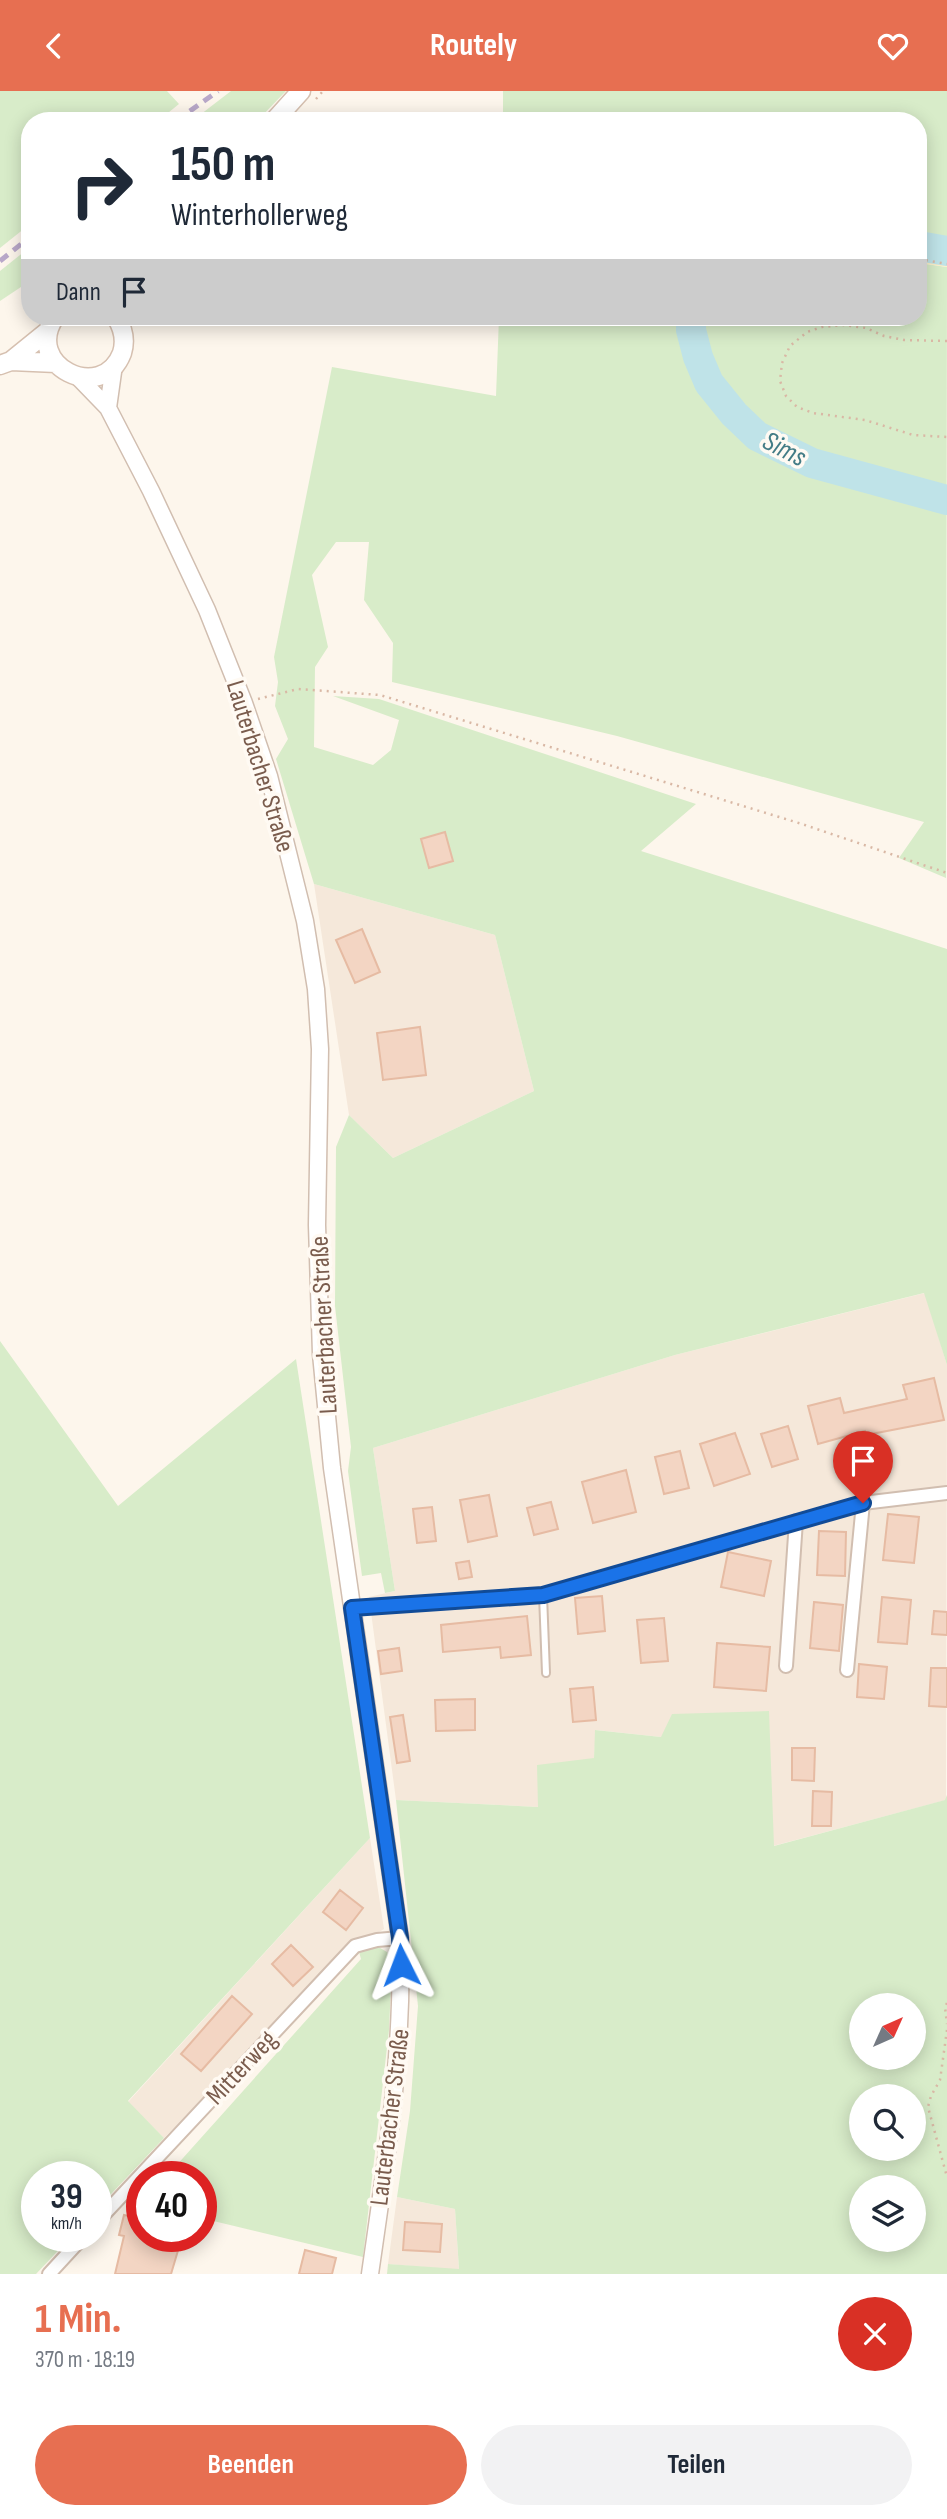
<!DOCTYPE html>
<html lang="de">
<head>
<meta charset="utf-8">
<style>
	body { margin:0; font-family:"Sofia Sans Condensed",sans-serif; background:#f2f2f3; color:#1f2937; height:100vh; display:flex; flex-direction:column; font-size:26px; white-space:nowrap }
	* { box-sizing:border-box; margin:0 }
	p { font-size:23px; color:#747a83 }
	.icon { flex:none; width:38px; height:38px; fill:none; stroke:currentColor; stroke-width:2; stroke-linecap:round; stroke-linejoin:round }
	.map { position:relative; height:2183px; overflow:hidden }
	.drawer { display:flex; flex-direction:column; background:#fff; flex:1 }
	.drawer>* { flex:none }
	.guide { position:absolute; left:21px; top:21px; width:906px; height:214px; border-radius:28px; box-shadow:0 4px 18px #0003; background:#fff; color:#1f2937; overflow:hidden }
	.needle { width:46px; rotate:45deg }
	.buttons { position:absolute; left:849px; top:1902px; display:grid; gap:14px }
	.buttons a { display:grid; place-items:center; width:77px; height:77px; border-radius:50%; background:#fff; box-shadow:0 4px 18px #0003; font-size:35px }
	.speed { position:absolute; left:21px; top:2070px; display:flex; gap:14px; font-size:35px; font-weight:700; text-align:center }
	.speed>* { display:grid; place-content:center; width:91px; height:91px; border-radius:50%; background:#fff; box-shadow:0 4px 18px #0003; line-height:1 }
	.speed small { font-size:18px; font-weight:400 }
	.speed .limit { border:10px solid #d22; background:#fff; color:#111 }
	.pin { position:absolute; display:grid; place-items:center; width:60px; height:60px; color:#fff; margin:-72px -30px; border-radius:50% 50% 50% 0; rotate:-45deg; box-shadow:0 0 7px #0007 }
	.pin .icon { rotate:45deg }
	.me { position:absolute; width:77px; margin:-38px; rotate:357deg; stroke-linejoin:round; filter:drop-shadow(0 0 5px #0008) }
	.turn { display:flex; align-items:center; gap:24px; height:147px; padding:0 35px; font-size:32px }
	.turn .icon { width:91px; height:91px; stroke-width:2.5 }
	.turn b { display:block; font-size:49px; line-height:60px }
	.then { display:flex; align-items:center; height:66px; padding:0 35px; background:#0003; gap:14px; font-size:26px }
	.round { display:grid; place-items:center; flex:none; width:74px; height:74px; border-radius:37px; background:#f2f2f3 }
	.headline { display:flex; align-items:center; justify-content:space-between; height:119px; padding:0 35px }
	h1 { font-size:42px; font-weight:700; line-height:52px; color:#e76f51 }
	.primary-button { display:flex; gap:14px; margin-top:auto; padding:14px 35px }
	.primary-button a { flex:1; height:80px; border-radius:42px; background:#e76f51; color:#fff; font-size:28px; font-weight:700; line-height:80px; text-align:center }
	.primary-button a+a { background:#f2f2f3; color:#1f2937 }
	header { display:flex; justify-content:space-between; align-items:center; height:91px; padding:0 35px; background:#e76f51; color:#fff; font-size:32px; font-weight:700 }
	.map>svg:first-child { display:block }
</style>
</head>
<body>
<header><svg class="icon" aria-label="back" viewBox="0 0 24 24"><path d="M15 5l-7 7 7 7"/></svg>Routely<svg class="icon" aria-label="heart" viewBox="0 0 24 24"><path d="M12 20l-8-8c-3-5 5-10 8-4 3-6 11-1 8 4z"/></svg></header>
<div class="map">
<svg width="947" height="2183" viewBox="0 0 947 2183">
	<rect width="100%" height="100%" fill="#fdf6ec"/>
	<path fill="#f5e8da" d="M314,793l181,51 39,156 -141,67 -44,-43z
		M925,1202l22,72 -1,435 -173,46 -5,-135 -107,26 -65,-7 -2,28 -55,49 -143,-7 -27,-203 26,-6 -22,-143 302,-93z
		M370,1747l14,91 -43,26 -177,183 -36,-36z
		M397,2106l58,12 4,61 -71,-6z"/>
	<path fill="#d8ecc9" fill-rule="evenodd" d="M0,0h167l12,13 -21,17h-128v103l-30,24z
		M231,0h55l-29,30h-65z
		M503,0h444v165l-28,-6v-129h-416z
		M30,156v34l-30,20v-30z
		M919,172l28,4 -1,611 -47,-20 25,-36 -307,-86 -225,-54 1,-39 -29,-43 5,-58h-33l-24,33 16,72 -13,20 -1,80 59,18 18,-15 8,-30 -66,-24 46,3 317,105 -55,47 306,98v416l-23,-72 -249,62 -302,93 22,143 -10,2 -4,-20 -19,3 -14,-105 3,-24 -16,-141 1,-159 13,-32 44,43 141,-67 -39,-156 -181,-51 -38,-125 12,-20 -13,-33 3,-24 -4,-25 58,-290 164,29 3,-79h420z
		M0,1250l118,165 178,-147 74,479 -242,263 36,37 -68,72v-33h-59v60h34l-35,37h-36z
		M769,1620l5,135 171,-46 2,-5v479h-560l1,-10 71,5 -4,-60 -58,-12 13,-86 8,-105 -22,-206 142,7 -1,-42 57,-7 1,-28 66,7 11,-23zM861,1914h53v53h-53zM861,2006h53v52h-53zM861,2096h53v53h-53z
		M375,1854l12,7 5,11 -3,67 -26,227 -162,-39v-41h-35l195,-218 -2,-7z"/>
	<path fill="#fcefc7" d="M919,159l28,6v11l-28,-4z"/>
	<g fill="none" stroke-linecap="round" stroke-linejoin="round">
		<path stroke="#bfe3e8" stroke-width="30" d="M919,155l28,5
			M691,226v13l7,27 11,26 25,31 23,22 55,27 135,37"/>
	</g>
	<path fill="#f3d5c3" stroke="#e6bba3" stroke-width="2" d="M445,741l8,29 -24,7 -8,-29z
		M362,838l18,43 -25,11 -19,-43z
		M420,936l6,48 -43,5 -6,-47z
		M934,1287l10,42 -78,15 -1,-4 -47,13 -10,-38 32,-8 4,15 63,-14 -4,-14z
		M788,1335l10,33 -26,8 -11,-33z
		M735,1342l15,41 -36,12 -14,-42z
		M680,1360l9,37 -25,6 -9,-37z
		M626,1379l10,42 -43,11 -11,-41z
		M489,1404l8,41 -29,6 -8,-42z
		M551,1411l7,27 -24,6 -7,-27z
		M432,1416l4,34 -19,2 -4,-34z
		M888,1423l31,3 -5,46 -31,-3z
		M819,1440l27,1 -1,44 -28,-1z
		M728,1461l43,9 -7,35 -43,-9z
		M469,1470l3,16 -13,2 -3,-16z
		M602,1505l3,35 -27,3 -3,-36z
		M882,1506l29,3 -4,44 -29,-2z
		M814,1511l29,3 -4,46 -29,-3z
		M934,1520l13,1v23l-15,-1z
		M527,1525l4,39 -30,3 -1,-11 -57,5 -2,-27z
		M664,1527l4,43 -27,2 -4,-43z
		M717,1552l53,4 -4,44 -52,-4z
		M399,1557l3,23 -21,3 -3,-23z
		M859,1573l28,3 -3,32 -27,-2z
		M931,1577h16v39l-18,-1z
		M593,1596l3,33 -23,2 -3,-33z
		M475,1608v31l-39,1 -1,-31z
		M403,1624l7,46 -13,2 -7,-46z
		M792,1657h23l-1,33 -22,-1z
		M813,1700l19,1 -1,34h-19z
		M340,1799l23,18 -17,22 -23,-18z
		M291,1854l22,22 -20,19 -21,-22z
		M232,1905l20,18 -51,57 -20,-17z
		M124,2124l18,4v18h40l-11,37h-56l9,-38 -5,-1z
		M405,2131l37,2 -2,28 -37,-2z
		M305,2159l31,8 -4,16h-33z"/>
	<g fill="none" stroke-linecap="round" stroke-linejoin="round">
		<defs>
			<path id="service" d="M543,1504l3,78"/>
			<path id="minor" d="M352,1517l191,-13 320,-92 84,-10
				M786,1575l10,-145
				M847,1579l16,-167
				M96,2132l259,-277 22,-6 23,-2
				M49,2183l34,-37"/>
			<path id="tertiary" d="M78,286l30,31 43,83 56,119 37,93 25,73 36,145 11,68 4,60 -3,176 4,129 11,114 68,470c4,114 -14,224 -30,336
				M108,317l6,-43"/>
			<path id="secondary" d="M274,30l27,-30
				M55,226c-33,48 47,88 67,36 4,-13 1,-25 -6,-36
				M11,270l45,2
				M0,274l11,-4 37,-30"/>
		</defs>
		<use href="#service" stroke="#d1beb0" stroke-width="10"/>
		<use href="#minor" stroke="#d1beb0" stroke-width="16"/>
		<use href="#tertiary" stroke="#d1beb0" stroke-width="19"/>
		<use href="#secondary" stroke="#d6c0b0" stroke-width="21"/>
		<path stroke="#d9b8a5" stroke-width="2.5" stroke-dasharray="2 5" stroke-linecap="butt" d="M316,8l7,-8
			M919,168l28,5
			M947,250l-43,-1 -20,-4 -18,-8 -23,-3 -21,2 -15,5 -17,14 -8,17 -2,18 6,15 11,11 16,6 52,7 48,15 34,2
			M258,608l40,-10 82,6 422,129 145,49
			M947,1912l-2,4 2,17
			M947,1939l-7,50 -9,16 -3,11 19,70"/>
		<use href="#service" stroke="#fff" stroke-width="6"/>
		<use href="#minor" stroke="#fff" stroke-width="12"/>
		<use href="#tertiary" stroke="#fff" stroke-width="16"/>
		<use href="#secondary" stroke="#fff" stroke-width="18"/>
		<path stroke="#b9a8c9" stroke-width="5" stroke-dasharray="10 7" stroke-linecap="butt" d="M176,30l42,-30
			M0,170l30,-24"/>
	</g>
	<g fill="none" stroke-linecap="round" stroke-linejoin="round">
		<defs>
			<path id="route" d="M401,1874l-1,-27 -48,-330 191,-13 320,-92"/>
		</defs>
		<use href="#route" stroke="#114b97" stroke-width="18"/>
		<use href="#route" stroke="#1a73e8" stroke-width="12"/>
	</g>
	<g text-anchor="middle" stroke-width="7" stroke-linejoin="round" paint-order="stroke">
		<g font-size="26" fill="#7a5c4d" stroke="#fffaf3">
			<text transform="translate(261 675) rotate(73)" y="9">Lauterbacher Straße</text>
			<text transform="translate(323 1234) rotate(-93)" y="9">Lauterbacher Straße</text>
			<text transform="translate(241 1976) rotate(-47)" y="9">Mitterweg</text>
			<text transform="translate(389 2026) rotate(-83)" y="9">Lauterbacher Straße</text>
		</g>
		<g font-size="28" font-style="italic" fill="#437c86" stroke="#fffaf3">
			<text transform="translate(785 357) rotate(27)" y="10">Sims</text>
		</g>
	</g>
</svg>
<div class="buttons">
<a><svg class="needle" viewBox="-14 -14 28 28"><path d="M0-13l5 13h-10z" fill="#e53935"/><path d="M0 13l5-13h-10z" fill="#747a83"/></svg></a>
<a><svg class="icon" aria-label="search" viewBox="0 0 24 24"><circle cx="10" cy="10" r="6"/><path d="M15 15l6 6"/></svg></a>
<a><svg class="icon" aria-label="layers" viewBox="0 0 24 24"><path d="M12 4l9 5-9 5-9-5zM3 14l9 5 9-5"/></svg></a>
</div>
<div class="speed"><div>39<small>km/h</small></div><div class="limit">40</div></div>
<div class="pin" style="left:863px;top:1412px;background:#d93025"><svg class="icon" aria-label="arrive" viewBox="0 0 24 24"><path d="M6 21V4h12l-3 4 3 4H6"/></svg></div>
<svg class="me" style="left:401px;top:1874px" viewBox="-20 -20 40 40"><path d="M0-17L14 15 0 8-14 15z" fill="#1a73e8" stroke="#fff" stroke-width="4"/></svg>
<div class="guide">
<div class="turn"><svg class="icon" aria-label="right" viewBox="0 0 24 24"><path d="M7 20v-9h11M14 6l5 5-5 5"/></svg><div><b>150 m</b>Winterhollerweg</div></div>
<div class="then">Dann<svg class="icon" aria-label="arrive" viewBox="0 0 24 24"><path d="M6 21V4h12l-3 4 3 4H6"/></svg></div>
</div>
</div>
<section class="drawer">
<div class="headline"><div><h1>1 Min.</h1><p>370 m · 18:19</p></div><a class="round" style="background:#d93025;color:#fff"><svg class="icon" aria-label="close" viewBox="0 0 24 24"><path d="M6 6l12 12M18 6L6 18"/></svg></a></div>
<div class="primary-button"><a>Beenden</a><a>Teilen</a></div>
</section>
</body>
</html>
